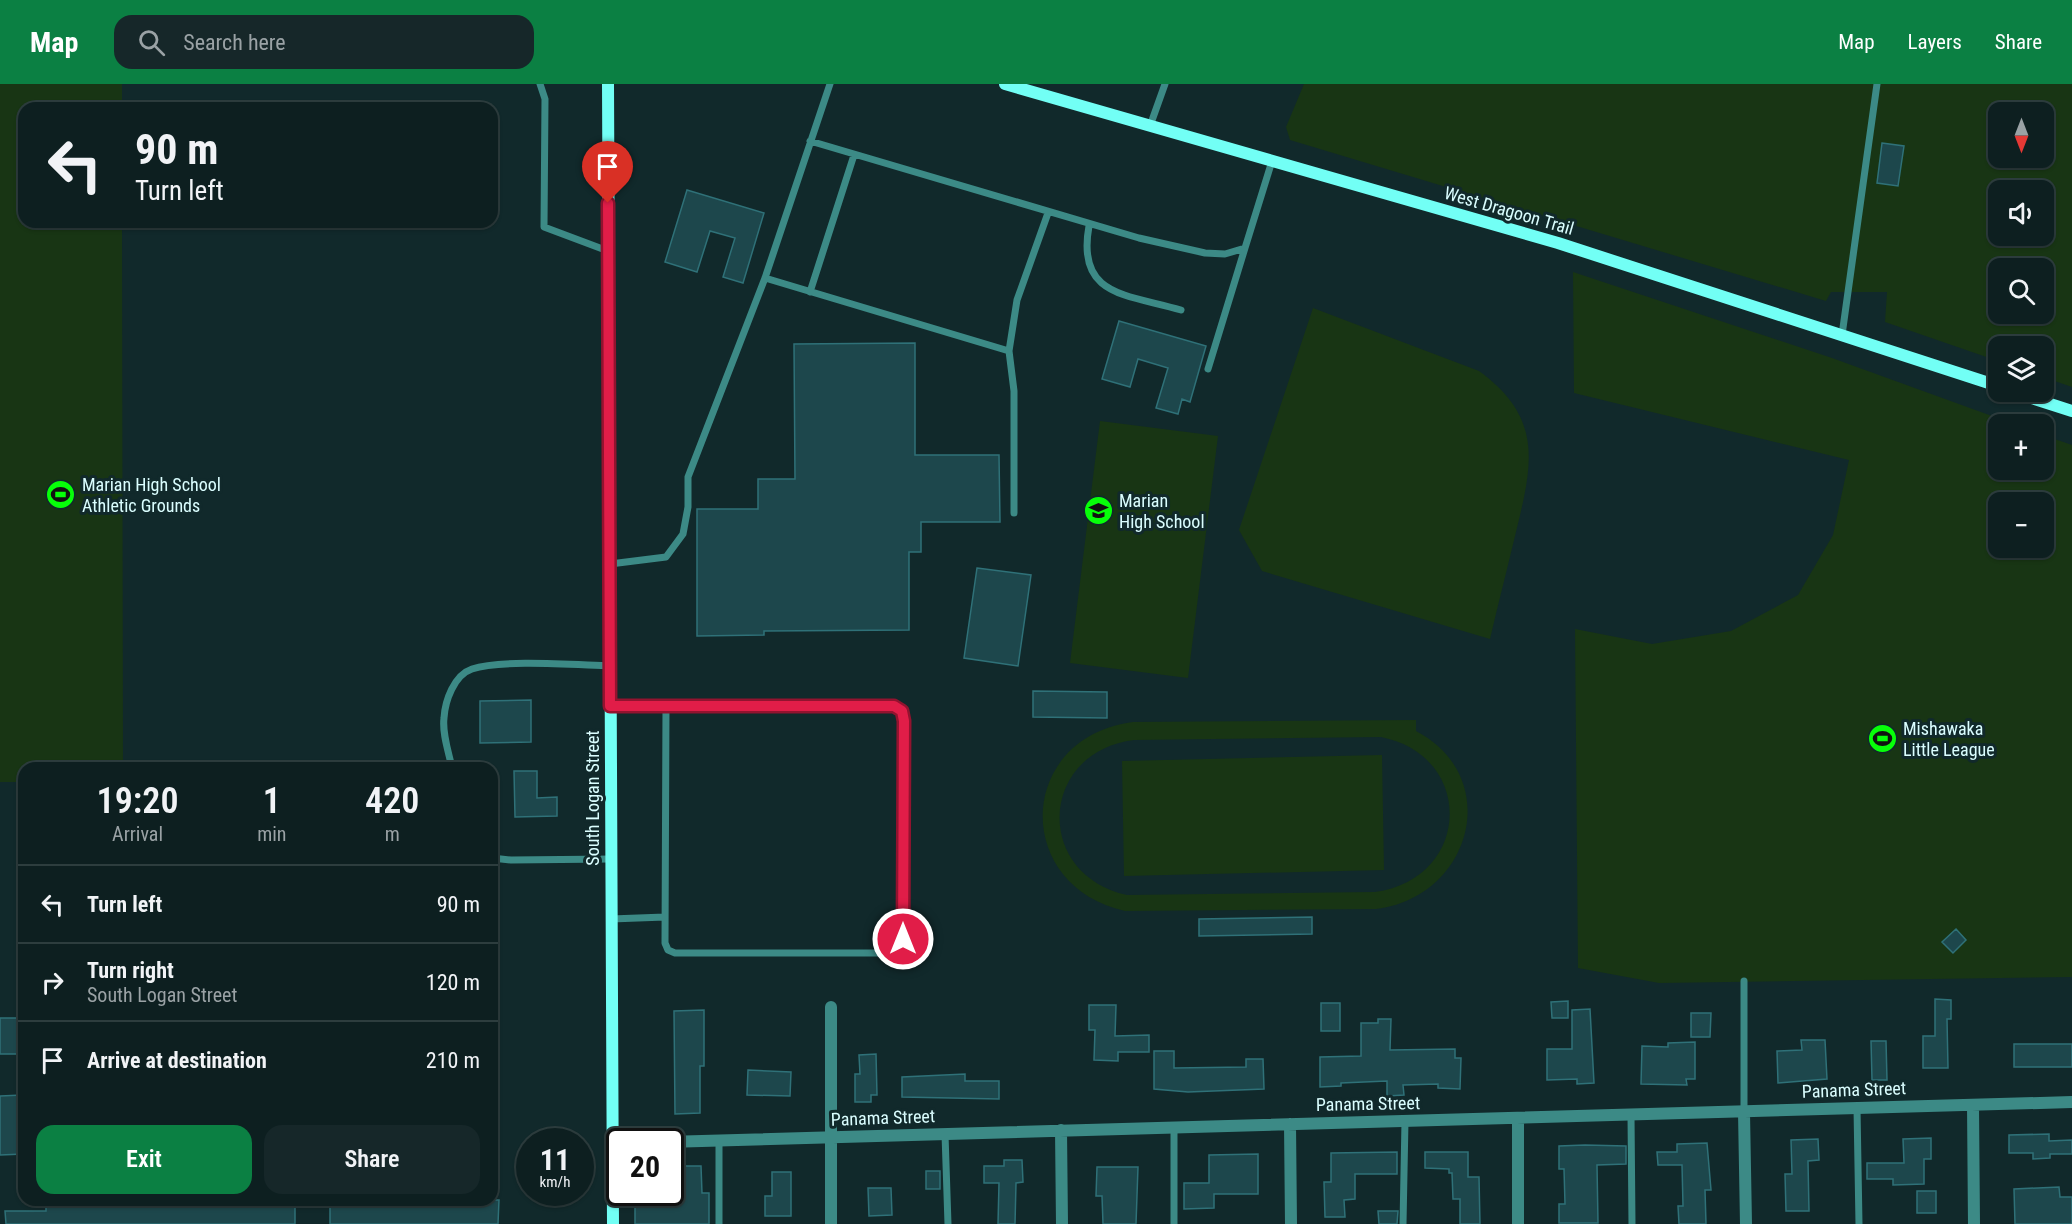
<!DOCTYPE html>
<html lang="en">
<head>
<meta charset="utf-8">
<style>
	body { margin:0; font-family:"Roboto Condensed",sans-serif; background:#162729; color:#f1f3f6; height:100vh; display:flex; flex-direction:column; font-size:22px; white-space:nowrap }
	* { box-sizing:border-box; margin:0 }
	p { font-size:20px; color:#9aa2a5 }
	.icon { flex:none; width:33px; height:33px; fill:none; stroke:currentColor; stroke-width:2; stroke-linecap:round; stroke-linejoin:round }
	.map { position:relative; flex:1; overflow:hidden }
	.details { position:absolute; left:18px; top:678px; width:480px; height:444px; display:flex; flex-direction:column; background:#0d1f20; border-radius:18px; box-shadow:0 2px 4px #0004,0 0 0 2px #2d3d3e }
	.details>* { flex:none }
	.banner { position:absolute; left:18px; top:18px; width:480px; height:126px; border-radius:18px; box-shadow:0 2px 4px #0004,0 0 0 2px #2d3d3e; background:#0d1f20; color:#f1f3f6; overflow:hidden }
	.needle { width:39px; rotate:180deg }
	.tools { position:absolute; left:1988px; top:18px; display:grid; gap:12px }
	.tools a { display:grid; place-items:center; width:66px; height:66px; border-radius:12px; background:#0d1f20; box-shadow:0 2px 4px #0004,0 0 0 2px #2d3d3e; font-size:30px }
	.speed { position:absolute; left:516px; top:1044px; display:flex; gap:12px; font-size:30px; font-weight:700; text-align:center }
	.speed>* { display:grid; place-content:center; width:78px; height:78px; border-radius:50%; background:#0d1f20; box-shadow:0 2px 4px #0004,0 0 0 2px #2d3d3e; line-height:1 }
	.speed small { font-size:15px; font-weight:400 }
	.speed .limit { border:3px solid #111; border-radius:9px; background:#fff; color:#111 }
	.pin { position:absolute; display:grid; place-items:center; width:51px; height:51px; color:#fff; margin:-62px -26px; border-radius:50% 50% 50% 0; rotate:-45deg; box-shadow:0 0 6px #0007 }
	.pin .icon { rotate:45deg }
	.me { position:absolute; width:66px; margin:-33px; rotate:0deg; stroke-linejoin:round; filter:drop-shadow(0 0 4px #0008) }
	.turn { display:flex; align-items:center; gap:21px; height:126px; padding:0 18px; font-size:27px }
	.turn .icon { width:78px; height:78px; stroke-width:2.5 }
	.turn b { display:block; font-size:42px; line-height:51px }
	.eta { display:flex; justify-content:space-evenly; align-items:center; height:102px; text-align:center }
	.eta b { font-size:36px; font-weight:600; line-height:42px }
	.action { display:flex; gap:12px; margin-top:auto; padding:12px 18px }
	.action a { flex:1; height:69px; border-radius:18px; background:#0b8043; color:#fff; font-size:24px; font-weight:600; line-height:69px; text-align:center }
	.action a+a { background:#162729; color:#f1f3f6 }
	ul { padding:0; list-style:none }
	li { display:flex; align-items:center; gap:18px; height:78px; padding:0 18px; border-top:2px solid #2d3d3e }
	li div { flex:1 }
	li b { display:block; font-size:22px }
	li em { font-style:normal }
	header { display:flex; align-items:center; gap:36px; box-sizing:border-box; height:84px; padding:0 30px; background:#0b8043; color:#fff }
	header strong { font-size:28px }
	nav { display:flex; gap:33px; margin-inline-start:auto; font-size:21px }
	.search { width:420px; height:54px; background:#162729; display:flex; align-items:center; gap:15px; box-sizing:border-box; padding:0 21px; border-radius:18px; color:#9aa2a5; font-size:22px }
	.map>svg:first-child { display:block }
</style>
</head>
<body>
<header>
<strong>Map</strong>
<div class="search"><svg class="icon" aria-label="search" viewBox="0 0 24 24"><circle cx="10" cy="10" r="6"/><path d="M15 15l6 6"/></svg>Search here</div>
<nav><a>Map</a><a>Layers</a><a>Share</a></nav>
</header>
<div class="map">
<svg width="2072" height="1140" viewBox="0 0 2072 1140">
	<rect width="100%" height="100%" fill="#11292b"/>
	<path fill="#183514" fill-rule="evenodd" d="M0,0h122v24h-98v114h98l1,546h-99v14h-24z
		M1304,0h768v303l-29,-10v-31h-45v15l-113,-39 2,-30h-56l-5,9 -536,-161 -4,-13zM1998,28h45v46h-45zM1998,106h45v46h-45zM1998,184h45v46h-45z
		M1573,188l259,86 182,66h-16v46h45v-35l29,10v532l-413,6 -81,-15 -3,-339 77,15 79,-13 67,-36 35,-60 16,-75 -275,-67zM1998,418h45v46h-45z
		M1313,224l166,63c66,48 53,95 36,165 -8,34 -17,68 -25,103l-228,-68 -23,-41z
		M1100,337l118,15 -30,242 -118,-15z
		M1416,636v11c88,46 56,166 -40,178l-251,2c-114,-26 -108,-174 8,-189zM1381,653c95,19 90,142 -6,155l-248,3c-94,-21 -88,-143 7,-155z
		M1382,671l2,115 -260,6 -2,-115z"/>
	<path fill="#1d474c" stroke="#2f7178" stroke-width="1.5" d="M1882,59l22,3 -6,40 -21,-3z
		M687,106l77,23 -21,70 -20,-6 12,-39 -25,-7 -13,41 -32,-10z
		M1119,237l87,25 -16,56 -8,-3 -4,15 -22,-6 12,-40 -30,-9 -8,28 -28,-8z
		M915,259v112h84l1,67h-79v30h-12v78l-145,1v4l-67,1v-127h61v-30h37l-1,-135z
		M977,484l54,7 -13,91 -54,-8z
		M1033,607l74,1v26l-74,-1z
		M531,616v42l-51,1v-42z
		M514,687h23v27l20,-1v19l-42,1z
		M1312,833v17l-113,2v-17z
		M1956,845l10,11 -13,13 -11,-11z
		M1935,915l16,1v19h-4l1,49h-25v-32h12z
		M1568,917v17h-16l-1,-16z
		M1321,919h19v28h-19z
		M1089,921h27l-1,31 34,-1v17h-31v9l-24,-1 1,-30h-6z
		M1590,925l4,74 -17,1v-5l-30,1v-31h25v-39z
		M704,926v56h-4v47l-25,1 -1,-103z
		M1691,929h20l-1,24h-19z
		M0,934h21v36h-21z
		M1378,935h13l-1,31 65,-1v9h6l-1,31 -22,-1v-4l-35,1 1,10 -17,1v-15l-46,2v3l-21,1v-30l41,-1v-33h17z
		M1801,956h24l2,39 -49,4 -1,-32 25,-1z
		M1871,957h15l1,39h-15z
		M1695,958v37h-9l1,6 -46,-1 1,-38 26,1v-4z
		M2014,960h58v23h-58z
		M1154,967h20v17l72,-1v-8h17l1,30 -76,3 -34,-3z
		M876,970l1,41h-6v7h-16v-28h5l-1,-19z
		M748,986l43,2 -1,24 -43,-1z
		M965,990v7h34v18l-97,-2v-20z
		M22,1011l1,59 -23,1v-59z
		M2049,1050v7l23,-1v14h-22v4l-17,1v-6h-24v-18z
		M1931,1054v21h-7v25l-31,1v-6h-26v-16h37l-1,-24z
		M1818,1055l1,21 -11,1 1,50h-23l-1,-37h7l-1,-34z
		M1707,1059l4,47h-6l1,34h-27l-1,-18h5l-1,-41h-24l-1,-13h20v-8z
		M1585,1061l41,1v18l-29,1 1,58h-39v-19h6l-1,-35h-5v-23z
		M1397,1068v22h-42v25l-11,1 1,17h-20l-1,-35h7v-29z
		M1425,1068h43v25h11l1,47h-20v-25h-7l-1,-26h-3v-4l-24,-1z
		M1258,1070v40h-44v14l-30,1v-26h25v-28z
		M1004,1076h18l1,22 -7,1 -1,41h-17l1,-41h-15v-17h20z
		M670,1082h31l1,27h7v31h-74v-32h35z
		M1097,1083h41l-2,57h-33l-1,-28h-6z
		M926,1087h14v18h-14z
		M772,1088h19v44h-26v-20h7z
		M2059,1103l1,10h12v27h-57l-1,-35z
		M868,1104h23l1,27 -23,1z
		M1917,1107h19v22h-19z
		M46,1116h249v24h-289l-1,-13h41z
		M330,1116h169l-1,24h-168z
		M1378,1127h20l-1,13h-18z"/>
	<g fill="none" stroke-linecap="round" stroke-linejoin="round">
		<path stroke="#3c8a86" stroke-width="7" d="M540,0l5,15 -1,128 64,24
			M1150,42l15,-42
			M810,57l329,97 66,15 20,1 20,-6 27,-87
			M1089,142c-13,71 38,68 92,84
			M765,194l244,73
			M810,208l44,-137
			M1842,251l35,-251
			M1208,285l37,-121
			M1014,429v-122l-5,-40 8,-51 31,-87
			M610,480l56,-7 17,-23 5,-27v-30l77,-199 65,-194
			M610,622h284l8,5 2,10 -1,218 -3,9 -11,5h-214l-7,-3 -3,-7 1,-237
			M452,684c-3,-15 -10,-34 -8,-50 1,-17 10,-43 28,-49 30,-10 104,-4 138,-3
			M492,774l19,2 100,-1
			M611,835l54,-2
			M1857,1024l2,116
			M1744,1028v-131
			M1631,1031l1,109
			M1174,1043v97
			M945,1050l3,90
			M719,1140v-84
			M1403,1140l2,-103"/>
		<path stroke="#3c8a86" stroke-width="12" d="M1973,1021l1,119
			M1744,1028l2,112
			M1518,1034v106
			M1290,1040l1,100
			M1061,1046l1,94
			M666,1058l1406,-40
			M831,1140v-217"/>
		<path stroke="#72fff5" stroke-width="12" d="M608,0l5,1140
			M1005,0l553,159 440,143
			M2013,308l59,19"/>
	</g>
	<g fill="none" stroke-linecap="round" stroke-linejoin="round">
		<defs>
			<path id="route" d="M608,119l2,503h284l8,5 2,10 -1,218"/>
		</defs>
		<use href="#route" stroke="#92132f" stroke-width="15"/>
		<use href="#route" stroke="#e11d48" stroke-width="10"/>
	</g>
	<defs>
		<symbol id="stadium-disc" viewBox="-11 -11 22 22"><circle r="9.5" fill="#07ff09" stroke="#11292b"/><path d="M0-5a6.5 5 0 1 0 0 10a6.5 5 0 1 0 0-10ZM-3.5-1.8h7v3.6h-7Z" fill="#111"/></symbol>
		<symbol id="school-disc" viewBox="-11 -11 22 22"><circle r="9.5" fill="#07ff09" stroke="#11292b"/><path d="M0-5L7-2L0 1L-7-2ZM-4 1L0 2.5L4 1V4Q0 6-4 4Z" fill="#111"/></symbol>
	</defs>
	<g fill-rule="evenodd">
		<use href="#stadium-disc" x="44" y="394" width="33" height="33"/>
		<use href="#school-disc" x="1082" y="410" width="33" height="33"/>
		<use href="#stadium-disc" x="1866" y="638" width="33" height="33"/>
	</g>
	<g text-anchor="middle" stroke-width="6" stroke-linejoin="round" paint-order="stroke">
		<g font-size="18" fill="#dbfeff" stroke="#11292b">
			<text transform="translate(1509 127) rotate(16)" y="6">West Dragoon Trail</text>
			<text transform="translate(593 714) rotate(-90)" y="6">South Logan Street</text>
			<text transform="translate(1854 1006) rotate(-2)" y="6">Panama Street</text>
			<text transform="translate(1368 1020) rotate(-1)" y="6">Panama Street</text>
			<text transform="translate(883 1034) rotate(-2)" y="6">Panama Street</text>
		</g>
		<g font-size="18" fill="#dbfeff" stroke="#11292b" text-anchor="start">
			<text x="82" y="407">Marian High School<tspan x="82" dy="21">Athletic Grounds</tspan></text>
			<text x="1119" y="423">Marian<tspan x="1119" dy="21">High School</tspan></text>
			<text x="1903" y="651">Mishawaka<tspan x="1903" dy="21">Little League</tspan></text>
		</g>
	</g>
</svg>
<div class="tools">
<a><svg class="needle" viewBox="-14 -14 28 28"><path d="M0-13l5 13h-10z" fill="#e53935"/><path d="M0 13l5-13h-10z" fill="#9aa2a5"/></svg></a>
<a><svg class="icon" aria-label="sound" viewBox="0 0 24 24"><path d="M4 9h4l5-4v14l-5-4H4zM17 9q2 3 0 6"/></svg></a>
<a><svg class="icon" aria-label="search" viewBox="0 0 24 24"><circle cx="10" cy="10" r="6"/><path d="M15 15l6 6"/></svg></a>
<a><svg class="icon" aria-label="layers" viewBox="0 0 24 24"><path d="M12 4l9 5-9 5-9-5zM3 14l9 5 9-5"/></svg></a>
<a>+</a>
<a>−</a>
</div>
<div class="speed"><div>11<small>km/h</small></div><div class="limit">20</div></div>
<div class="pin" style="left:608px;top:119px;background:#d93025"><svg class="icon" aria-label="arrive" viewBox="0 0 24 24"><path d="M6 21V4h12l-3 4 3 4H6"/></svg></div>
<svg class="me" style="left:903px;top:855px" viewBox="-20 -20 40 40"><circle r="17" fill="#e11d48" stroke="#fff" stroke-width="3"/><path d="M0-11L8 9 0 5-8 9z" fill="#fff"/></svg>
<div class="banner">
<div class="turn"><svg class="icon" aria-label="left" viewBox="0 0 24 24"><path d="M17 20v-9H6M10 6l-5 5 5 5"/></svg><div><b>90 m</b>Turn left</div></div>
</div>
<section class="details">
<div class="eta">
<div><b>19:20</b><p>Arrival</p></div>
<div><b>1</b><p>min</p></div>
<div><b>420</b><p>m</p></div>
</div>
<ul>
<li><svg class="icon" aria-label="left" viewBox="0 0 24 24"><path d="M17 20v-9H6M10 6l-5 5 5 5"/></svg><div><b>Turn left</b></div><em>90 m</em></li>
<li><svg class="icon" aria-label="right" viewBox="0 0 24 24"><path d="M7 20v-9h11M14 6l5 5-5 5"/></svg><div><b>Turn right</b><p>South Logan Street</p></div><em>120 m</em></li>
<li><svg class="icon" aria-label="arrive" viewBox="0 0 24 24"><path d="M6 21V4h12l-3 4 3 4H6"/></svg><div><b>Arrive at destination</b></div><em>210 m</em></li>
</ul>
<div class="action"><a>Exit</a><a>Share</a></div>
</section>
</div>
</body>
</html>
